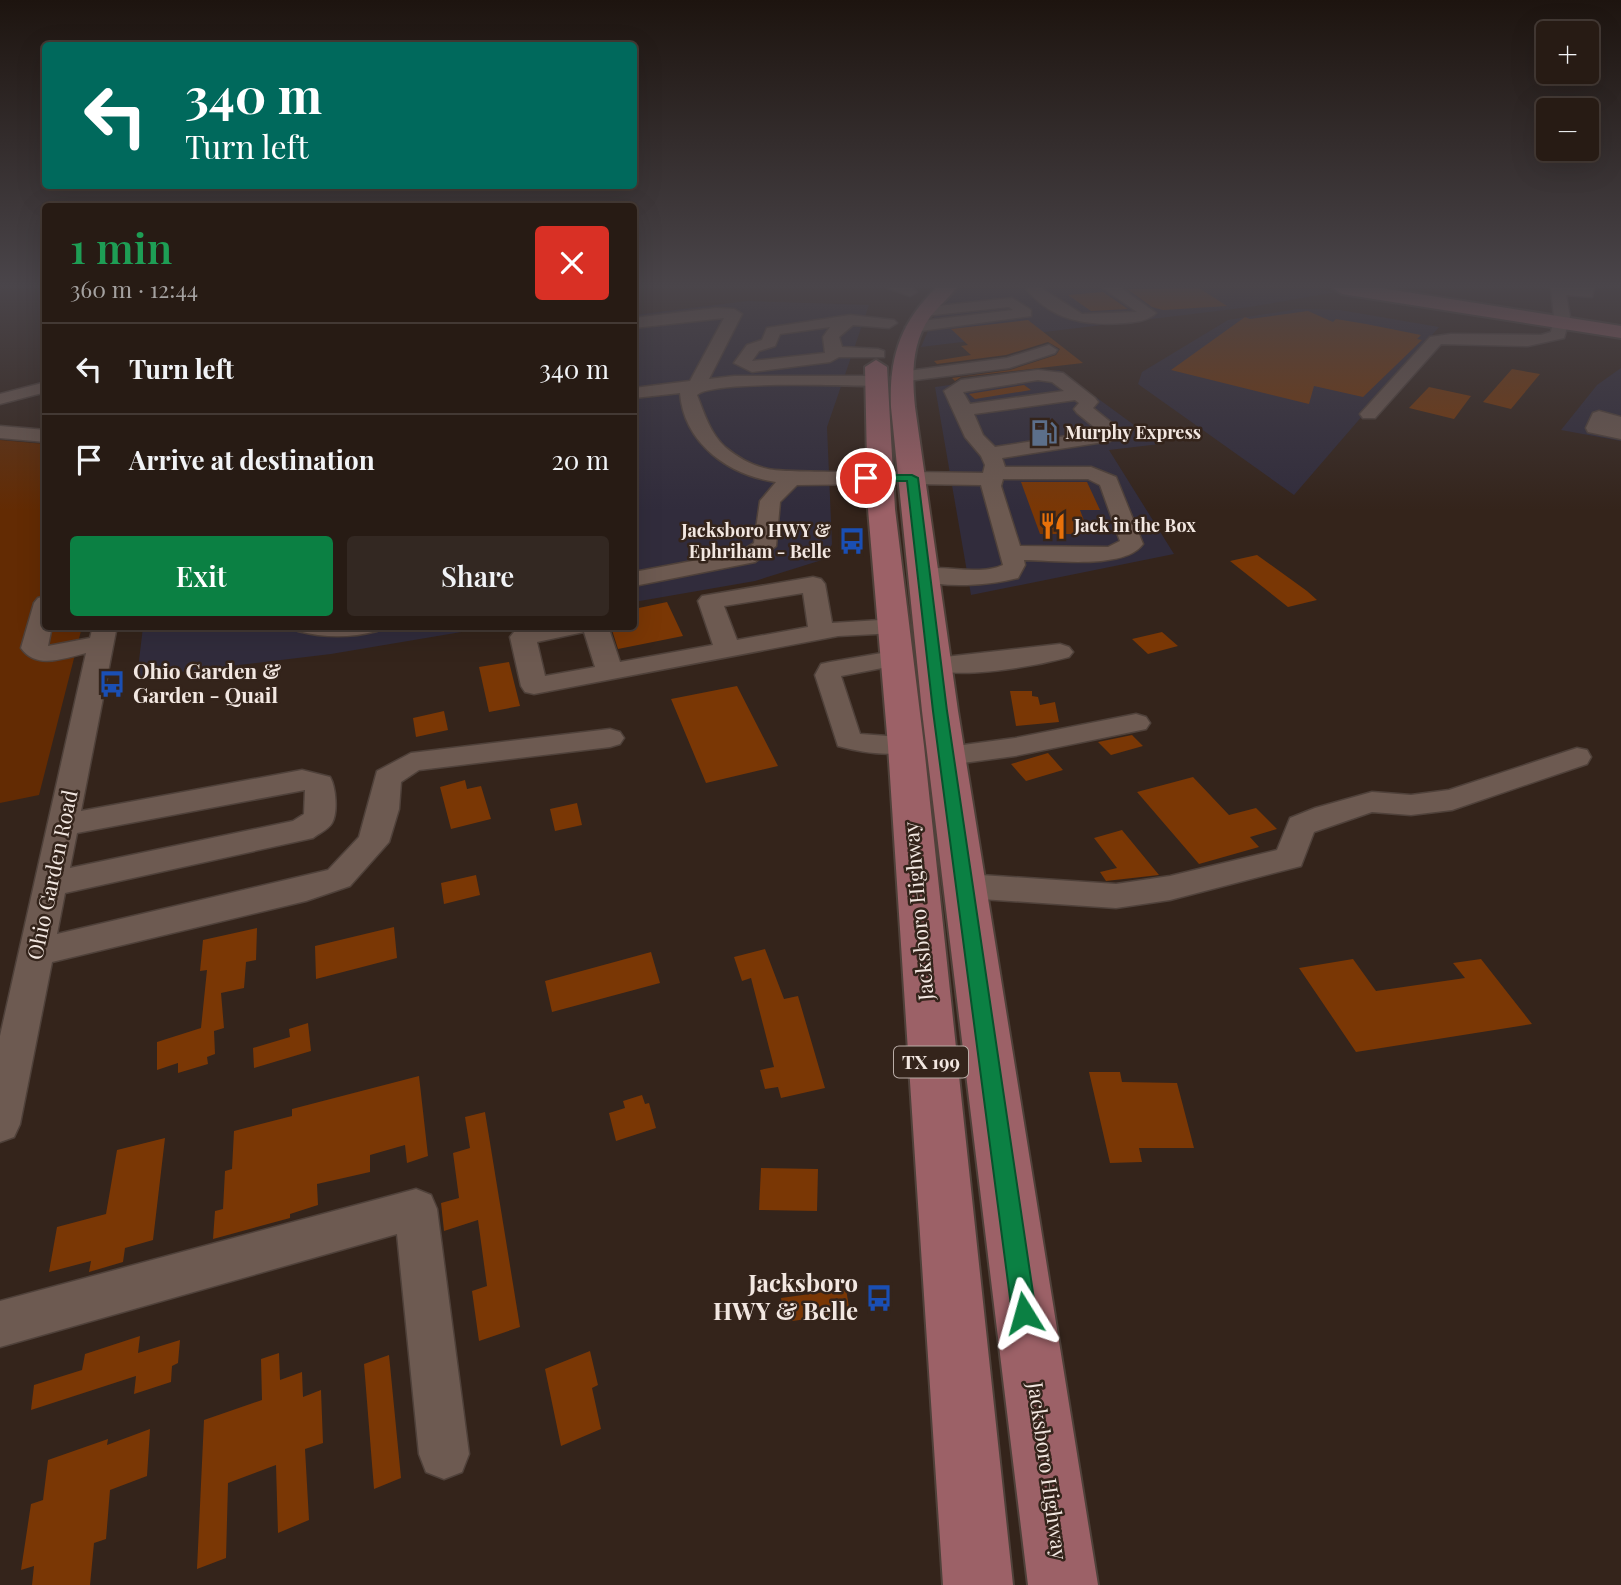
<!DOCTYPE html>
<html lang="en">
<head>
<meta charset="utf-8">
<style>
	body { margin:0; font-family:"Playfair Display",serif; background:#332822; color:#f1f3f6; height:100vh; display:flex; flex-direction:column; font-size:26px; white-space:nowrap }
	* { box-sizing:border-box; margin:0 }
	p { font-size:23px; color:#a4a1a0 }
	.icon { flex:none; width:38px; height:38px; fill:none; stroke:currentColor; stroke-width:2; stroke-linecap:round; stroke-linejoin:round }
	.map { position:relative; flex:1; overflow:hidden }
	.panel { position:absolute; left:42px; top:203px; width:595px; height:427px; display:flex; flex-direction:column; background:#271b14; border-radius:7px; box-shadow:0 7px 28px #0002,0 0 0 2px #433934 }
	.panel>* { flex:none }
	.banner { position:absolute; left:42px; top:42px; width:595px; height:147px; border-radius:7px; box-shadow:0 7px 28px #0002,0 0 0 2px #433934; background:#00695c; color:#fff; overflow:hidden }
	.tools { position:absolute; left:1536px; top:21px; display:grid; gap:14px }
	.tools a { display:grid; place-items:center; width:63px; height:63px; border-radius:7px; background:#271b14; box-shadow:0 7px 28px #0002,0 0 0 2px #433934; font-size:35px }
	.pin { position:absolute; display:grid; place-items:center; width:60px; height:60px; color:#fff; margin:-30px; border:4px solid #fff; border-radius:50%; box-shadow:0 2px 7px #0007 }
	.me { position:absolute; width:77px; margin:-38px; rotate:352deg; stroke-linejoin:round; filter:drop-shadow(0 0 5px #0008) }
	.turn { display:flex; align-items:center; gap:24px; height:147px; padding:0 28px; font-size:32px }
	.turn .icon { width:91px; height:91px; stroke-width:2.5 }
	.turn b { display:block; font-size:49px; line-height:60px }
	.round { display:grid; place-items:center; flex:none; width:74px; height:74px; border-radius:7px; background:#332822 }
	.overview { display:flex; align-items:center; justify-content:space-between; height:119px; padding:0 28px }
	h1 { font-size:42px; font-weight:600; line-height:52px; color:#1e9e55 }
	.action { display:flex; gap:14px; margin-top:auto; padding:14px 28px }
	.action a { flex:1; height:80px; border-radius:7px; background:#0b8043; color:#fff; font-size:28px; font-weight:600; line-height:80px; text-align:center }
	.action a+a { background:#332822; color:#f1f3f6 }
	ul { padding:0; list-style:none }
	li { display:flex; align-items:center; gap:21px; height:91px; padding:0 28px; border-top:2px solid #433934 }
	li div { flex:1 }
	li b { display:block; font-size:26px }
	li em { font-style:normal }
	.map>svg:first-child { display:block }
</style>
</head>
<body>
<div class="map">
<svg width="1621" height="1585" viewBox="0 0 1621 1585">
	<rect width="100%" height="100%" fill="#34241b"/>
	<path fill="#312c3c" d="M959,288h351l26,4 -86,15 -329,40 13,-30z
		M747,301l122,4 -42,122 5,117 -7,15 -70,22 -121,21v-287z
		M1298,309l42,1 99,17 -145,168 -156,-111 4,-12 86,-52z
		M1621,368v73l-60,-11 36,-45z
		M1059,370l101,74 -51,6 65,104 -203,41 -36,-208z
		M143,627h348l-160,27 -194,23z"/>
	<path fill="#632b03" d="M0,440l45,4 1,182 36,1 -43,168 -39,8z"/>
	<path fill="#7a3705" d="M1199,288l28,18 -64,4 -11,-3 -25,-18z
		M1103,292l25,17 -37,2 -23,-16z
		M1308,311l25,11 3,-3 30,5 55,11 -4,4 5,1 -59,57 -49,-11 -5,18 -138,-34 74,-53 5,2z
		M1028,320l55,43 -122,14 -6,4 -3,-3 58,-8 46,-15 4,-6 -12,-7 -42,13 -69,9 -3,-3 37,-6 -10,-9 7,-1 -17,-16z
		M1512,369l28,5 -29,35 -28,-7z
		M1024,385l7,5 -56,9 -6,-5z
		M1429,387l42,9 -17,23 -45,-11z
		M1021,482h66l13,28h-20l9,24h-49z
		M1257,555l50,36 10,9 -29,7 -58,-46z
		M667,602l16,34 -65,13 -6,-19 22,-4v-17z
		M1162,632l16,14 -30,8 -16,-15z
		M509,662l11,44 -31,6 -10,-45z
		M737,686l41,80 -72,17 -35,-84z
		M1010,691h22v5l6,1 2,8 15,-3 4,20 -43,4z
		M444,711l4,19 -32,7 -3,-19z
		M1132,735l11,11 -32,9 -13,-13z
		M1048,753l15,17 -37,11 -15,-17z
		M1193,777l36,38 27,-7 21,21 -27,8 9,10 -60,17 -62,-72z
		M465,780l2,9 14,-3 10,33 -40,10 -11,-42z
		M577,803l5,22 -27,6 -5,-22z
		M1122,830l37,45 -53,6 -6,-9 17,-4 -23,-30z
		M476,875l4,20 -36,9 -3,-21z
		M394,927l3,31 -81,21 -1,-33z
		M257,928l-1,32 -10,2 -2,26 -23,5 3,35 -10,3 1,23 -8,3 1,7 -30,9v-10l-21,7v-28l44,-14 6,-58 -7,1 3,-31z
		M765,949l19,50 14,-3 27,92 -44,10 -3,-11 -13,2 -5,-19 14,-3 -23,-89 -9,3 -8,-24z
		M651,952l9,31 -108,29 -7,-31z
		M1353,959l23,32 89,-13 -12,-15 28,-4 51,65 -176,28 -57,-84z
		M308,1023l3,28 -57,17 -1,-20 37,-11 -1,-8z
		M1089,1072h31l2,10 55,1 17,65h-55l3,14 -32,1z
		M419,1076l9,80 -21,7 -2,-18 -35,10v17l-53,12 1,21 -28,9v4l-77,21 2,-28 8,-2 2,-38 7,-2 2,-38 58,-15v-7z
		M642,1095l3,9 4,-1 7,25 -40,13 -7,-28 16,-5 -2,-7z
		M485,1112l35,215 -41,14 -7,-50 15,-5 -9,-66 -34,11 -3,-28 18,-5 -6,-45 17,-5 -5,-31z
		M165,1138l-12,102 -28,8 -2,14 -34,10 2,-11 -42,11 8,-45 49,-13 11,-64z
		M761,1168l57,1 -1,42 -58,-1z
		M846,1289l4,24 -65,9 -4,-24z
		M140,1336l-2,17 42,-13 -2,23 -6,3 -1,16 -37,12 2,-18 -105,34 3,-25 48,-15 3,-16z
		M590,1351l8,34 -6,3 9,41 -40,17 -16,-77z
		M279,1353l1,27 22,-8 1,25 18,-7 2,53 -18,6 4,71 -31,13 -2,-68 -48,18 -2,75 -29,11 7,-149 58,-20 -1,-41z
		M389,1355l12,123 -27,11 -10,-125z
		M150,1429l-3,47 -37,14 -4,49 -12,4 -4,42h-58l2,-19 -13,4 10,-66 12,-4 5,-40 60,-21 -1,6z"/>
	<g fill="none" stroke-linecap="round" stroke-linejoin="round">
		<defs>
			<path id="minor" d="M888,288h25l4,4 -7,4z
				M1041,288l41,26 55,-2 -34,-24h18l35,25c-8,8 -20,9 -31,10 -39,3 -72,-2 -99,-34z
				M1594,288l-2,9 -26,-2 4,22 -6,21 -36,8 -87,-2 -66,74h-12l-3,-4 70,-77 21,-3 90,1 10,-3 3,-15 -3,-29z
				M1012,298l19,12v6l-118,16 -8,-5 8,-5 100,-12 -4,-3 -85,9 -8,-5 3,-3z
				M716,308l18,1 8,5 -33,65 25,-3h141l9,5 -9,5c-28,0 -163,-6 -178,9 7,18 13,38 28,52 12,10 27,19 43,22 21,5 116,0 122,9l-10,6 -83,1 -17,17 -4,44 -21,16 -121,24v-14l106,-20 14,-9 6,-42 16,-19c-47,-7 -92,-38 -96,-89l-46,5v-10l56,-7 34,-63 -90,10v-10z
				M850,315l44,5 3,3 -8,5 -36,-3 -14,12 3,10 36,2 6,2v6h-45l-9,5 -78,10 -18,-9 13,-18 15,-5 5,-12zM830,327l-7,10 2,16 -73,8 7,-10 16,-5 5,-12z
				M1049,345l8,5 -2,3 -46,15 -109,14 -9,-5 9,-5 107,-14z
				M1038,370l25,3 32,25 3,4 -5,6 25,20 1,7 -9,6 -108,17 3,9h86l25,10 27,67c-18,26 -90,16 -119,16l1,5 -7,13c-31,8 -72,10 -103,2l-4,-5 4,-5c27,-7 62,7 88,-5l-22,-80 -69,-1 -10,-6 10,-6 71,1 2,-8 -4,-9 -16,-19 -21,-46 17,-11zM1038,380l14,2 12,9 -94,13 -7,-12zM1075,400l4,3 -5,6 3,4 22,18 -104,16 -12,-12 -9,-21zM1003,479h85l12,6 20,56 -12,6 -88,-1 -19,-60z
				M46,382v10l-46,12v-10z
				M1599,411l22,6v22l-33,-7 -2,-4 7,-15z
				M0,426l46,4v12l-46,-4z
				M813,577l8,2 4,5 7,39 64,-4 9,2 3,5 -3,5 -9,2 -58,3 -304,58 -9,-2 -4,-6 -11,-49 4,-5 24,-6h70l12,36 93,-17 -15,-44 4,-5zM803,593l5,34 -71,13 -13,-34zM584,632l11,35 -50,9 -8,-34z
				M46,596v30h6l-4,20 42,-8 3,-12h24l-36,185 221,-41 28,7c6,10 8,36 2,46 -4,7 -13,10 -19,15l-248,55 -8,41 271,-64 31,-33 18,-66 34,-18 199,-24 10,3 4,6 -4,6 -10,3 -191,23 -18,12 -2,27 -10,33 -39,44 -44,15 -254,61 -32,162 -6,13 -14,5v-106l86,-383c-21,5 -50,17 -65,-5l13,-45 4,-5zM305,790l-1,24 -11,7 -223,47 7,-35z
				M295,626h85l-3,5c-27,7 -52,7 -79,0z
				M1060,644l9,3 4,5 -4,5c-37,10 -106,22 -142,12l-4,-5 4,-5z
				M899,650l9,3 4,5 -4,5 -67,13 19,58 56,4 4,6 -4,6c-25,7 -53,3 -78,-4l-23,-71 6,-11 9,-2z
				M1136,714l10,3 4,6 -4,6 -131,27 -67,9 -10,-2 -4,-7 4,-7 10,-2 67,-9z
				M1577,748l10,2 4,7 -4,7 -135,46 -41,5 -39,-3 -58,20 -13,34 -131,34 -54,8 -150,-10 -12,-4 -4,-8 4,-8 12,-4 150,10 54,-8 107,-26 13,-32 25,-10 57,-16 39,3 38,-5z
				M416,1189l15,6 6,14 32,245 -7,18 -18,7 -18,-7 -7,-18 -22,-220 -397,113v-46z"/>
			<path id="major" d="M936,288h20c-8,11 -18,19 -26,29 -19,27 -18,59 -15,90l43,304 140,874h-70l-106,-874 -31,-304c-2,-49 9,-84 45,-119z
				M1333,288h48l240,38v12l-279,-44z
				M876,360l11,7 8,142 29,237 89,839h-70l-55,-839 -20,-237 -3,-142z"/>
		</defs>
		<use href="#minor" stroke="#4f413a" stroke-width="3"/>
		<use href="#major" stroke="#4f413a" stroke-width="4"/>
		<use href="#minor" fill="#6d5a51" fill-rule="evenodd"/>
		<use href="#major" fill="#9c6167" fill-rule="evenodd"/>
	</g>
	<linearGradient id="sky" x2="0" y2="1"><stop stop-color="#1d140f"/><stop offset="0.56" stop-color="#4a454a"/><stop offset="1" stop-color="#4a454a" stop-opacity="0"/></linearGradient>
	<rect width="1621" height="510" fill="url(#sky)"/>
	<path fill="#0b8043" stroke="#07532c" stroke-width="2" d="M862,475h50l6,3 29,233 89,602 -3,8 -9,4 -8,-4 -4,-8 -79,-602 -26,-230h-41l-4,-1z"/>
	<defs>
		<symbol id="fuel-bare" viewBox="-9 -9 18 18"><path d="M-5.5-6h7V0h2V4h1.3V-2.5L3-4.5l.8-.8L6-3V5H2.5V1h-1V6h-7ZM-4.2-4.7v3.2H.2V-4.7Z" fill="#5c6f8a" stroke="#34241b" stroke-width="2.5" paint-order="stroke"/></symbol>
		<symbol id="restaurant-bare" viewBox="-9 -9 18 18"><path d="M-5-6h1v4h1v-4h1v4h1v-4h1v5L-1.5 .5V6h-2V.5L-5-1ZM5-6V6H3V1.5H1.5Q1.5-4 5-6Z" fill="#e8710a" stroke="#34241b" stroke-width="2.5" paint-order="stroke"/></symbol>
		<symbol id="bus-bare" viewBox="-9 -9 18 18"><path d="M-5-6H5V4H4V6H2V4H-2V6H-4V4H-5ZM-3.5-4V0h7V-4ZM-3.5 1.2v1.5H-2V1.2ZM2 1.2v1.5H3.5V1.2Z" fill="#1a4fb4" stroke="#34241b" stroke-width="2.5" paint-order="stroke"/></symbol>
	</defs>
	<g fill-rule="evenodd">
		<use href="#fuel-bare" x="1025" y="414" width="38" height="38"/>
		<use href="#restaurant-bare" x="1034" y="507" width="38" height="38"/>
		<use href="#bus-bare" x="833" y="522" width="38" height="38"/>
		<use href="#bus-bare" x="93" y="665" width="38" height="38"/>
		<use href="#bus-bare" x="860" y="1279" width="38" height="38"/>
	</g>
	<g text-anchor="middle" stroke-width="5" stroke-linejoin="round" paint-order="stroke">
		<g font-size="18" font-weight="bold" fill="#f2e7e1" stroke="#34241b" text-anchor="start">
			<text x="1065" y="439">Murphy Express</text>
			<text x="1074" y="532">Jack in the Box</text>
			<text x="831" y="537" text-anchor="end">Jacksboro HWY &amp;<tspan x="831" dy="21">Ephriham - Belle</tspan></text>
		</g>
		<rect fill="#34241b" stroke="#b9aca6" stroke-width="2" x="894" y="1046.5" width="74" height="31" rx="5"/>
		<g font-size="19" font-weight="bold" fill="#f2e7e1">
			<text x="931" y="1069">TX 199</text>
		</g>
		<g font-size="21" font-weight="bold" fill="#f2e7e1" stroke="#34241b" text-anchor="start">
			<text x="133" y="679">Ohio Garden &amp;<tspan x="133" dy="24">Garden - Quail</tspan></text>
		</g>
		<g font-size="21" fill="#f2e7e1" stroke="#34241b">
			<text transform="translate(53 875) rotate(-78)" y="7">Ohio Garden Road</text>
			<text transform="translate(919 911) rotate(-95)" y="7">Jacksboro Highway</text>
			<text transform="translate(1047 1471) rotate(82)" y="7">Jacksboro Highway</text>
		</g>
		<g font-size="24" font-weight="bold" fill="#f2e7e1" stroke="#34241b" text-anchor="end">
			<text x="858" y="1292">Jacksboro<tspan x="858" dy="28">HWY &amp; Belle</tspan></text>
		</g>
	</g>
</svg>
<div class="tools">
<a>+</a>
<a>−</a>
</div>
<div class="pin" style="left:866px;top:478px;background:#d93025"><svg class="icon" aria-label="arrive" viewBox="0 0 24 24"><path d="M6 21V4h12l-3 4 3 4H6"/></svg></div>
<svg class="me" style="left:1024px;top:1313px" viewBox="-20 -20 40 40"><path d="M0-17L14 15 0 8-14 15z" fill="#0b8043" stroke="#fff" stroke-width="4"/></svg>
<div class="banner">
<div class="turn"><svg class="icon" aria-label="left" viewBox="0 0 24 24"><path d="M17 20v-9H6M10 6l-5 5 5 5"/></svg><div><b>340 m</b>Turn left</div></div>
</div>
<section class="panel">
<div class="overview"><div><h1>1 min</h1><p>360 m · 12:44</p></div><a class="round" style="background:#d93025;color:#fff"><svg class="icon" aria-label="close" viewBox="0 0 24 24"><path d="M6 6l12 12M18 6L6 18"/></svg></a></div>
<ul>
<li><svg class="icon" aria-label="left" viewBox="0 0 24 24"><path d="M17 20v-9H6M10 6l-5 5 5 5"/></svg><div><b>Turn left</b></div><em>340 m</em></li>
<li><svg class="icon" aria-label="arrive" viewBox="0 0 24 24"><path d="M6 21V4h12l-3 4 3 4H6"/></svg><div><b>Arrive at destination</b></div><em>20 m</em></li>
</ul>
<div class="action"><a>Exit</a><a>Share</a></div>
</section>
</div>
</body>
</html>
